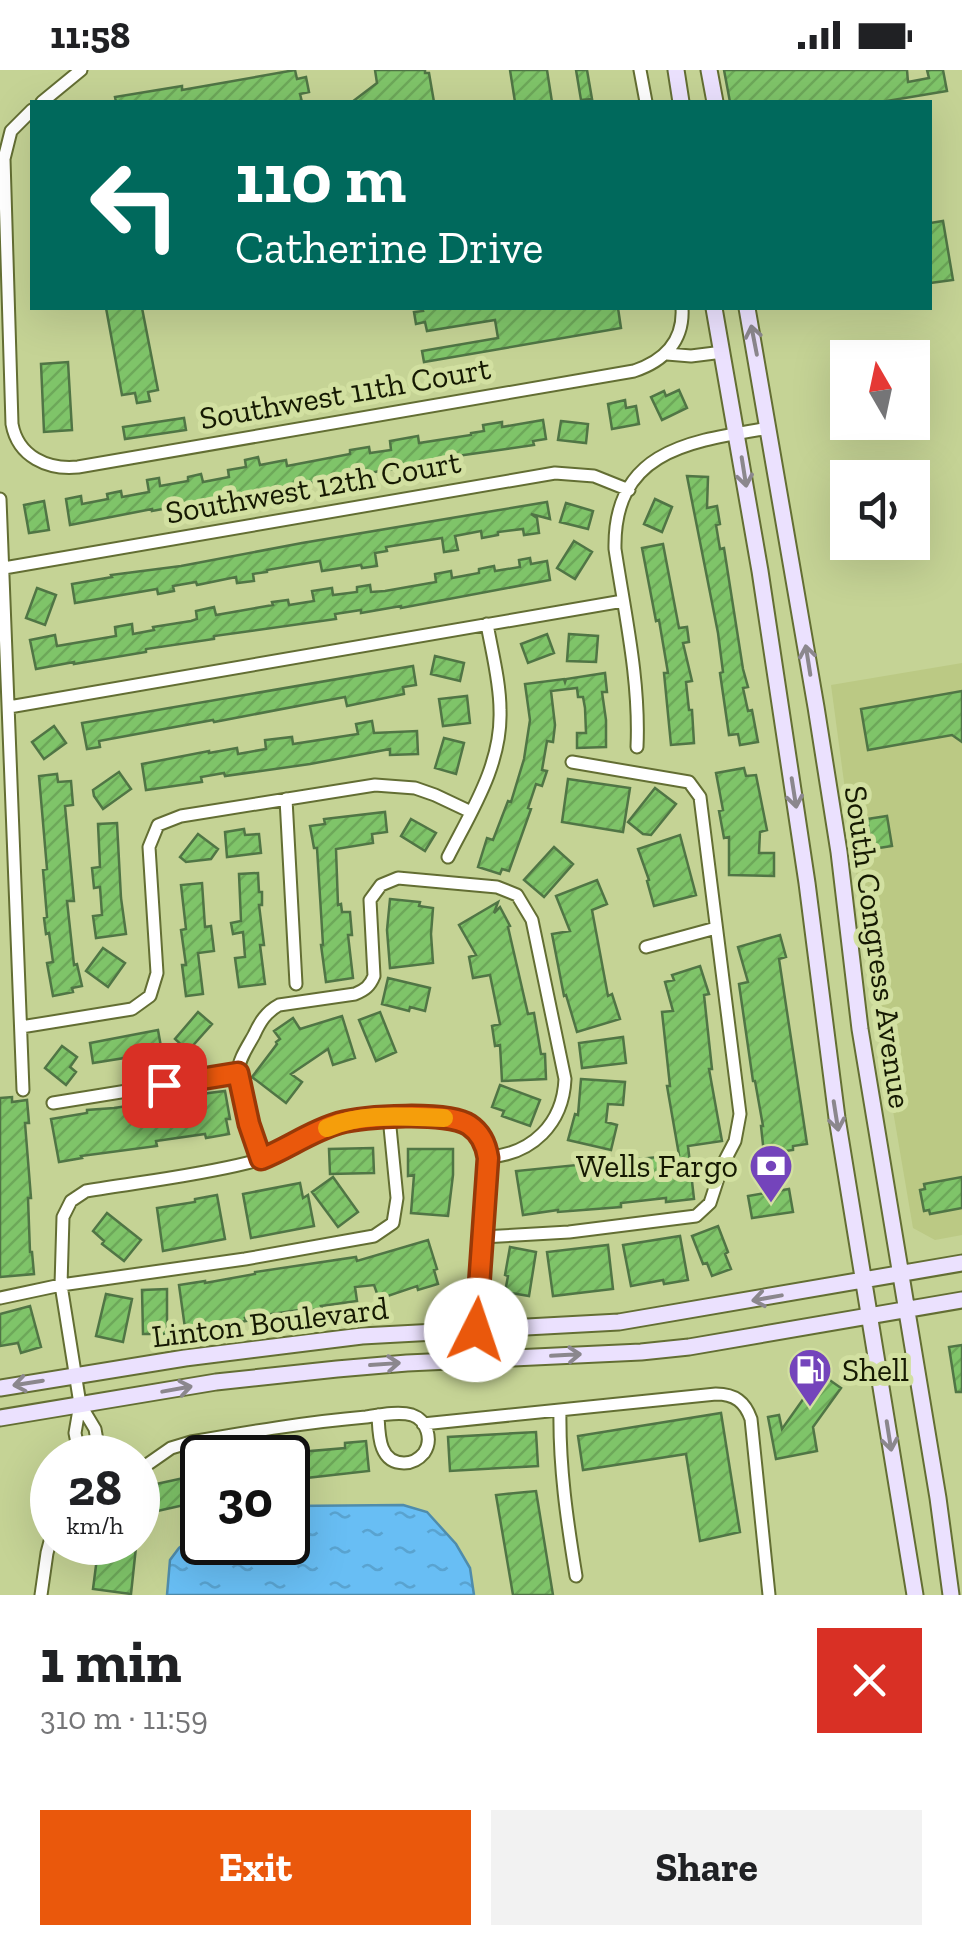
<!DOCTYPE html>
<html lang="en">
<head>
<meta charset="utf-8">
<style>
	body { margin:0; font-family:"Zilla Slab",serif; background:#f2f2f2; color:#202124; height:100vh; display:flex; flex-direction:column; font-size:38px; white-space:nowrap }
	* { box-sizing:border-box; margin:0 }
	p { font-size:32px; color:#757577 }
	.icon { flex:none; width:55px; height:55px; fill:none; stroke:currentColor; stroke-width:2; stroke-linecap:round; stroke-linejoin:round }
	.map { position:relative; height:1525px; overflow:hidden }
	.sheet { display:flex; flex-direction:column; background:#fff; flex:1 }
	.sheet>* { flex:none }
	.guide { position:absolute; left:30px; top:30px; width:902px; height:210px; border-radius:0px; box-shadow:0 10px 40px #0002; background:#00695c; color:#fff; overflow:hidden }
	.needle { width:65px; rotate:351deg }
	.controls { position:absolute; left:830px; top:270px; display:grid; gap:20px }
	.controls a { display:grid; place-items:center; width:100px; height:100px; border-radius:0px; background:#fff; box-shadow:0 10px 40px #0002; font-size:50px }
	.speed { position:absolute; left:30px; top:1365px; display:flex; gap:20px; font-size:50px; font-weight:700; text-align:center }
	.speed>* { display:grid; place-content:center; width:130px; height:130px; border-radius:50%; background:#fff; box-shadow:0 10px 40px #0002; line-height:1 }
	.speed small { font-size:25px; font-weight:400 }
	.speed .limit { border:5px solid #111; border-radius:15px; background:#fff; color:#111 }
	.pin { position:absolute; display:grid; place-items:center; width:85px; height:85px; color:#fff; margin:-42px; border-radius:20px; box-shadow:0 5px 15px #0006 }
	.me { position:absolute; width:110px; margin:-55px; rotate:4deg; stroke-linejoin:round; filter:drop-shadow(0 0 8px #0008) }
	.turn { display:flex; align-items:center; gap:35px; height:210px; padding:0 40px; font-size:45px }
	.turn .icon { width:130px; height:130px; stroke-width:2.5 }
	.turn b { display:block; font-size:70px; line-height:85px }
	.round { display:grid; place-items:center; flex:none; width:105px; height:105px; border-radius:0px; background:#f2f2f2 }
	.headline { display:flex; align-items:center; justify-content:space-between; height:170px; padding:0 40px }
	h1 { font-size:60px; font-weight:700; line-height:75px }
	.cta { display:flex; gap:20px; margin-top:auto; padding:20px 40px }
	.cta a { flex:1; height:115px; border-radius:0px; background:#ea580c; color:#fff; font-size:40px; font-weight:700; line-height:115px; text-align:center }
	.cta a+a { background:#f2f2f2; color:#202124 }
	.status { display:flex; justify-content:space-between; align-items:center; height:70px; padding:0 50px; background:#fff; direction:ltr }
	.status svg { height:28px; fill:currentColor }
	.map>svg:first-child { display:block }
</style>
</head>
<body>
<div class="status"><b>11:58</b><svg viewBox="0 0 49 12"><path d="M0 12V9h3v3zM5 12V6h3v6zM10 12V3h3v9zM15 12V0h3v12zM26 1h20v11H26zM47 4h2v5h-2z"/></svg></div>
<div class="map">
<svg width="962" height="1525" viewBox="0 0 962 1525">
	<defs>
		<pattern id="water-ripples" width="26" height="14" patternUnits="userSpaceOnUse" patternTransform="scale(2.5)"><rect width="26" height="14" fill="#68bef4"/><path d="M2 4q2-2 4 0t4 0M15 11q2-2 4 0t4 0" fill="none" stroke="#59a3d0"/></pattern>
		<pattern id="building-hatch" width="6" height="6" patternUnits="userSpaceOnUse" patternTransform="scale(2.5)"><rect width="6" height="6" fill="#7fc469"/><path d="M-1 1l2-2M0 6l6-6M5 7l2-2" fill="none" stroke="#6da859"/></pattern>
	</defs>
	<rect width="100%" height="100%" fill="#c5d395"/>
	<path fill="#bbc984" d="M962,593v572l-27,5 -22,-12 -43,-252 -39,-291z"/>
	<path fill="url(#water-ripples)" stroke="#4f8cab" stroke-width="2.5" d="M403,1435l24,7 29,32 14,24 4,27h-307l3,-35 9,-12 23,-17v11h86v-36z"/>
	<path fill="url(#building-hatch)" stroke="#507545" stroke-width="2.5" d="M295,0l2,9 9,-2 3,15 -9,2 2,8h-186l-1,-5 67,-11v4z
		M375,0h50v3h4l5,29h-82l25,-19z
		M510,0h37l5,32h-37z
		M576,0h11l5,29 -11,1z
		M724,0h183l1,12 21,-4 -2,-8h16l4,21 -66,11h-151z
		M943,151l10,59 -23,3v-60z
		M106,238h36l16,82 -10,2 2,9 -13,2 -2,-10 -13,2z
		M422,238h196l3,20 -197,34 -2,-11 76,-13 -3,-18 -68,11 -2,-9 -9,2 -2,-12 9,-1z
		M68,292l4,68 -28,2 -3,-68z
		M679,320l8,18 -25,12 -11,-23 13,-6 2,5z
		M625,330l1,8 10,-2 3,18 -27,5 -4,-25z
		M184,348l2,12 -61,9 -2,-12z
		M543,350l3,19 -13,2 1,4 -70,10 -41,7v2l-151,25 -120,22v-2l-82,16 -4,-26 15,-3 1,8 26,-5 -1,-5 14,-3 1,6 27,-5 -2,-12 12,-2 1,8 28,-5v-4l13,-3 2,8 26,-5 -1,-7 18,-3 -1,-7 13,-3 2,8 26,-5 1,6 63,-12v-4l19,-3 1,6 21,-3 -1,-9 28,-5 1,7 52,-8v-2l13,-2 -1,-6 19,-3v5z
		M561,351l27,3 -2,19 -28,-3z
		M687,406l21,1 -1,31 10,-2 3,18 -4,1 4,24 4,-1 19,121 5,18 -5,1 5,23 4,-1 6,32 -18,3 -2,-11 -9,1 -9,-62 3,-1 -5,-39z
		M655,429l17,8 -10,25 -18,-8z
		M44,431l5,29 -20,3 -5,-28z
		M547,432l3,17 -19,-5 6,4 2,15 -15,2 -1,-6 -25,3v3l-16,3 -1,-7 -26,5 3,14 -14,2 -2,-14 -56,9 1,4 -12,2 2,13 -15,2 -1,-3 -39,6 -2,-10 -53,9v2l-14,2 1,7 -17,2 -1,-6 -39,8 -1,-3 -23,4 1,5 -16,3 -1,-5 -82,14 -3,-19 40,-7 -1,-2 70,-9 121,-23z
		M566,433l27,8 -5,18 -28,-7z
		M574,471l18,11 -17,27 -18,-11z
		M663,474l16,84 8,-1 2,15 -6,1 9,38 -6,1 3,28h3l2,33 -23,2 -7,-72h4l-9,-53 -3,1 -14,-73z
		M530,488l1,6 16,-3 3,19 -149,28v-2l-40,7v-3l-26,4 1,5 -122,17v3l-68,10v3l-72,12v-2l-38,7 -6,-29 25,-5 2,11 59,-10 -1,-9 17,-3 1,10 21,-4 -1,-3 38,-6 6,-2 -1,-8 18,-4 2,8 57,-10 -1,-3 16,-2 1,5 25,-4 -2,-10 20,-3 1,7 24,-3v-5l13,-2 1,7 14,-1 51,-9 -1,-8 16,-3 1,7 27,-5v-4l15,-3 1,5 25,-4 -1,-7z
		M37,518l19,7 -11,30 -19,-7z
		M547,564l7,19 -26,10 -7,-19z
		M569,564l29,2 -2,26 -29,-1z
		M435,586l29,7 -4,18 -29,-7z
		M413,596l3,19 -13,2 1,7 -57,12 -2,-9 -131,25 -1,-2 -114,21 1,6 -13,2 -5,-26z
		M605,603l2,19h-5l4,28v27l-29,1v-15h9l-1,-25 -2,-11h-5l-1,-9 -26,3 4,34 -2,17 -6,-1 -5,29 5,1 -5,15 -6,-2 -8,24 3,1 -22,62 -7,-2 -2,5 -22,-7 9,-29 6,2 15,-39 3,1 13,-43 6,-39 -5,-36 39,-5 1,3 1,-3z
		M962,621v51l-10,-7 -84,15 -7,-41z
		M467,626l3,27 -27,3 -4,-27z
		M372,651l2,12 43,-2 1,23 -28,1v-6l-80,15 -85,12 -1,-3 -23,4 1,5 -56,8 -4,-26 67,-13v2l28,-5 1,6 28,-5 -1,-9 27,-3 1,7 65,-10 -2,-10z
		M54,656l12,17 -22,16 -12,-17z
		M444,668l20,5 -8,31 -21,-6z
		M744,698l2,8 10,-1 11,55 -7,2 -1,21h15v23l-45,-1v-38l-5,1 -5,-27 4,-1 -7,-37z
		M119,702l12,17 -28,20 -9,-13 -1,-6z
		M57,704l1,8 13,-1 2,24 -8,1 9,95h-7l7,64 3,-1 5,22 -10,2 1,4 -20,4 -6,-33 6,-1 -4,-29 -3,1 -2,-16 3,-1 -4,-47 4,-1 -8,-93z
		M568,709l62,9 -7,44 -61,-10z
		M655,718l21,16 -25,31 -8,-1 -15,-12z
		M385,742l2,20 -15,2 1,9 -37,6 2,56 3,-1 1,8h8l2,23h-4l5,43 -27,4 -5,-37h2l-6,-97h-3l-4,-22 15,-2 -1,-5z
		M887,746l5,30 -20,3 -5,-30z
		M411,749l25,14 -11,18 -24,-15z
		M117,753l4,75 5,36 -30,4 -3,-22 9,-1 -2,-28 -6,1 -2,-20 8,-1 -2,-43z
		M244,759l1,6 14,-1 2,19 -34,4 -2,-25z
		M198,764l20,15 -7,10 -25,3 -6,-5z
		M680,765l16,60 -42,11 -7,-25 2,-1 -11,-31z
		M554,777l19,17 -29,33 -20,-17z
		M258,803l1,19h3v13h-3l5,40h-4l5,39 -26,3 -4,-29 10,-1 -2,-25 -10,2 -2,-11 10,-2 -2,-47z
		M597,810l10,24 -15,6 16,86 4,-2 8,25 -43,13 -11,-37 -2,1 -12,-62 18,-3 -14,-35z
		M202,813l3,44 6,-1 3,25 -16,2 5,41 -17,2 -4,-31h4l-5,-35 5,-1 -5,-44z
		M390,829l30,3 -1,4 14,2 -2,26 2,29 -43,5 -3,-38z
		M498,832l-4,11 6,-6 10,19 -2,1 20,87 6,-1 7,41h4l1,25 -44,2 -2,-36 -5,1 -3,-20 8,-2 -10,-49 -17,3 -4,-21 7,-2 -17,-30z
		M780,865l6,22 -7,2 28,185 -14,2v4l-29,4 -3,-28h2l-8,-45h-2l-14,-97 9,-2 -10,-35z
		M103,878l22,15 -17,24 -22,-16z
		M700,896l9,28 -5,1 8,74h-3l13,72 -34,5 6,53 -28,3v-4l-45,5v4l-63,5v-2l-35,5 -7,-44 163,-16 -12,-69h3l-8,-74 11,-1 -8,-29 9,-2 -2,-5z
		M388,908l42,10 -5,23 -15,-4 -1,4 -27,-7z
		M198,942l14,12 -24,27 -13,-12z
		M380,942l16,40 -20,9 -17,-41z
		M342,946l13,42 -22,7 -5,-16 -37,25 11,8 -16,21 -34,-26 25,-33 -1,-2 4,-3 -6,-8 19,-13 7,11z
		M158,960l5,28 -30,6 -2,-7 -38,6 -3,-20z
		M623,967l3,26 -44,5 -3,-25z
		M62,976l15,11 -7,10 6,5 -10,13 -21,-17z
		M581,1009l44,3 -2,23 -15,-1 -2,18 11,3 -6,25 -43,-10 7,-26 3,1z
		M500,1015l40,15 -10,26 -28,-10 2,-5 -12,-4z
		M225,1021l5,28h-4l3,15 -23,4 -1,-4 -49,7 1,5 -76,10 1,2 -23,4 -8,-43 36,-6v-3l27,-2 47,-7v-2z
		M12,1027v5l15,-2 2,23h-4l6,75h-3l2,54h2l2,22 -34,3v-179z
		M373,1078l1,25 -44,1 -1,-25z
		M408,1079h45v26l-5,41 -37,-3 3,-38 -6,1z
		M333,1107l25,35 -20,15 -26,-35z
		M962,1107v31l-32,6 -1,-4 -5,1 -4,-21 5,-1 -1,-5z
		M300,1113l3,15 5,-3 6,31 -63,12 -8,-44z
		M789,1119l4,23 -41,6 -4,-22z
		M217,1125l8,44 -62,12 -6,-43 38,-6v-3z
		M107,1143l34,27 -17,21 -22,-17 2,-3 -11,-10z
		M718,1156l10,26 -3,2 6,15 -19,7 -5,-13 -4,1 -11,-28z
		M680,1166l8,44 -24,4 -1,-4 -32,6 -8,-41z
		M428,1170l9,29 -3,1 4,14 -20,6 -1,-4 -38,13 -5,-14 -19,2 2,14 -36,5 1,2 -23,5v-3l-54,8 1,3 -24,4v-2l-37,5 -6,-43 26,-4v2l50,-9v-2l101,-15 1,4z
		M608,1175l5,44 -60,7 -6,-44z
		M510,1177l26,5 -7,44 -24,-4 3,-16 -3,-1z
		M167,1219v45h-24l-1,-44z
		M106,1224l26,5 -9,43 -27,-6z
		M30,1236l11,41 -20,6 -3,-10 -18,3v-32z
		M962,1275v47h-6l-7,-45z
		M821,1304l20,14 -28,39 4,24 -41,8 -8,-42 11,-2 3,14z
		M721,1343l19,119 -40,9 -14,-87 -103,16 -5,-34z
		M536,1362l2,34 -88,5 -2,-34z
		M366,1371l3,30 -81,9v-27l57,-5v-5z
		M202,1404v27l-49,11 -6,-26z
		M536,1421l17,104h-40l-17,-100z
		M99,1472h18v3l19,2 -5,47 -38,-5z"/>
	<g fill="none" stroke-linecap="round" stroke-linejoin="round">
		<defs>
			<path id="street" d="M640,0l6,32
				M42,32l39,-32
				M32,40l-21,21 -7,28 8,265c6,33 36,46 66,43l556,-96c30,-10 50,-30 48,-63
				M667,284l24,2 32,-4
				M0,429l23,591
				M4,498l551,-95 39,3 35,14
				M9,637l614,-106
				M637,677c3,-67 -12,-132 -22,-198 -2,-100 77,-108 154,-121
				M286,729l10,185
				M448,787c24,-47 54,-93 52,-147 0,-28 -8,-58 -13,-86
				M646,877l70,-19
				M21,957l111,-18 18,-13 7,-23 -8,-126 9,-22 23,-9 194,-31 40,3 20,7 36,17
				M53,1033l185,-30
				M261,1089c-7,-21 -24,-64 -23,-86 0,-13 10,-27 16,-38 6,-13 12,-23 25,-30l76,-11c10,-4 15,-8 19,-18l-4,-76 11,-15 17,-7 99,9 20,8 15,25 33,159c-2,45 -33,75 -77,78
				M482,1167l87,-5 127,-16 14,-13 12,-37 13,-25 5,-27 -40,-317 -11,-15 -117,-20
				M0,1228l61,-13 184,-26 129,-23 19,-13 4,-25 -8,-81
				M560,1340c-1,56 7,111 16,166
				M423,1354l293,-30c19,0 29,8 35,25l18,176
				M80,1388l-5,-25 5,-29
				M100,1388l-5,-29 -15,-25 -19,-119 2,-68 8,-16 15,-10c54,-9 109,-15 161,-28 31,-8 56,-26 85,-38 25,-9 115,-14 137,0 12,7 17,20 19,32l-12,173
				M138,1401l33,-23 20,-6c58,-10 116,-20 175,-25 13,-2 33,-6 46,-2 15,5 21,25 12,38 -5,6 -12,10 -20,10 -26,0 -25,-30 -26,-48
				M41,1525l6,-42 5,-19"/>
			<path id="secondary" d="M676,0l5,32
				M709,0l6,32
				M714,238l46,263 47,312 30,235 78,477
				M747,238l69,399 23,145 21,177 78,469 13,97
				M442,1288c16,-6 26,-12 34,-28
				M0,1318l185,-30 177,-22 257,-14 343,-59
				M0,1348l216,-36 121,-13 70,-6 234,-11 48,-5 273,-47"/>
		</defs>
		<use href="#street" stroke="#636e33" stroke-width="15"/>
		<use href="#secondary" stroke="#636e33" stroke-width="19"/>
		<use href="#street" stroke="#fff" stroke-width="11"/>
		<use href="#secondary" stroke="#ebe1fe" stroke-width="15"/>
	</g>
	<defs><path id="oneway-shaft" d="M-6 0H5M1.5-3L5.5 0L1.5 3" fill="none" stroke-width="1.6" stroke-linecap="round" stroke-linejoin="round" transform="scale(2.5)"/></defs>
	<g stroke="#8b878d">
		<use href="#oneway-shaft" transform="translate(754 270) rotate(-101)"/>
		<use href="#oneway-shaft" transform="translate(744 402) rotate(81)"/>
		<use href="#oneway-shaft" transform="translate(808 590) rotate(-99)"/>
		<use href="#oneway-shaft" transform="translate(794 723) rotate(81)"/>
		<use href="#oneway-shaft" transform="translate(836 1046) rotate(81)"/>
		<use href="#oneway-shaft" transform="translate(767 1228) rotate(170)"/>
		<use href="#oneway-shaft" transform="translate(566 1285) rotate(-3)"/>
		<use href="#oneway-shaft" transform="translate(385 1294) rotate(-4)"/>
		<use href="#oneway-shaft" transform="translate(28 1313) rotate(171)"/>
		<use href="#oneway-shaft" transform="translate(177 1319) rotate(-10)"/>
		<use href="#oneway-shaft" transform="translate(889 1366) rotate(81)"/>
	</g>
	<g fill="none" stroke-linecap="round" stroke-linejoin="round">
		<defs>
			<path id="route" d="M164,1015l74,-12 11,51 12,35c26,-10 50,-28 78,-36 25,-7 109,-12 130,2 12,8 17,19 19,33l-12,172"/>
		</defs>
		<use href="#route" stroke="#983908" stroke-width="25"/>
		<use href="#route" stroke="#ea580c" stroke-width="18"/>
		<path stroke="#f59e0b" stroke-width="18" d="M327,1058c36,-16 79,-11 117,-10"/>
	</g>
	<defs>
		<symbol id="bank-pin" viewBox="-11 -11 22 30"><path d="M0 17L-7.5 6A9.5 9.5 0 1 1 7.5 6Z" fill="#7444bb" stroke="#d2e0a1"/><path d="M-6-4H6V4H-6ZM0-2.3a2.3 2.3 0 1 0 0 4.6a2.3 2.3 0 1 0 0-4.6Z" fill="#fff"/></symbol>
		<symbol id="fuel-pin" viewBox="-11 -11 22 30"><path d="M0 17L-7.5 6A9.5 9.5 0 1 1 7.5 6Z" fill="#7444bb" stroke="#d2e0a1"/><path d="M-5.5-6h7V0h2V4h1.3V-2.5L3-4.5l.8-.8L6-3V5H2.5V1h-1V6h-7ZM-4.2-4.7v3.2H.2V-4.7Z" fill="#fff"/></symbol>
	</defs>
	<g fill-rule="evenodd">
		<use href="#bank-pin" x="746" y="1071" width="50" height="68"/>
		<use href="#fuel-pin" x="785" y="1275" width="50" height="68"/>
	</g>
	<g text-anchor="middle" stroke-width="10" stroke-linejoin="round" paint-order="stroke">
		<g font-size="32" fill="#151902" stroke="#d2e0a1">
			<text transform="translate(345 323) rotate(-10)" y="11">Southwest 11th Court</text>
			<text transform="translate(313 417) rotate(-10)" y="11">Southwest 12th Court</text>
			<text transform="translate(878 877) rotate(82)" y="11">South Congress Avenue</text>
			<text transform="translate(270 1252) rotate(-7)" y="11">Linton Boulevard</text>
		</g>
		<g font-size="32" fill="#151902" stroke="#d2e0a1" text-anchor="end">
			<text x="738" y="1107">Wells Fargo</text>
			<text x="842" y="1311" text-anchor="start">Shell</text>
		</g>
	</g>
</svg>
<div class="controls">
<a><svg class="needle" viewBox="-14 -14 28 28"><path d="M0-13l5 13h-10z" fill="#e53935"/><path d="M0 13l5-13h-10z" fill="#757577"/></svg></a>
<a><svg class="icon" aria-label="sound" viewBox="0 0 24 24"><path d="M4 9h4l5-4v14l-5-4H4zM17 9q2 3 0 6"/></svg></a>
</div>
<div class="speed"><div>28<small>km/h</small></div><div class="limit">30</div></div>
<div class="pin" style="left:164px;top:1015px;background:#d93025"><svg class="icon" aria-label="arrive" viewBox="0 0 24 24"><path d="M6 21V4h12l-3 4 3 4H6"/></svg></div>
<svg class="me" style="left:476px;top:1260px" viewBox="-20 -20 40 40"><circle r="19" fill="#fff"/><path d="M0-13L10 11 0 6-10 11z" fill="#ea580c"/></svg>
<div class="guide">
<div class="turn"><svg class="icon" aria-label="left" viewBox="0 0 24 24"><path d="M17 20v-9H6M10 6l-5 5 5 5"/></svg><div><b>110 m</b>Catherine Drive</div></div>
</div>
</div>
<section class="sheet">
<div class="headline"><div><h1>1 min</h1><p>310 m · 11:59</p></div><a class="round" style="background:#d93025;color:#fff"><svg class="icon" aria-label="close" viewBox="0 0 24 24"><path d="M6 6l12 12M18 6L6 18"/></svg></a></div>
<div class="cta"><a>Exit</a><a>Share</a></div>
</section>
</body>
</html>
